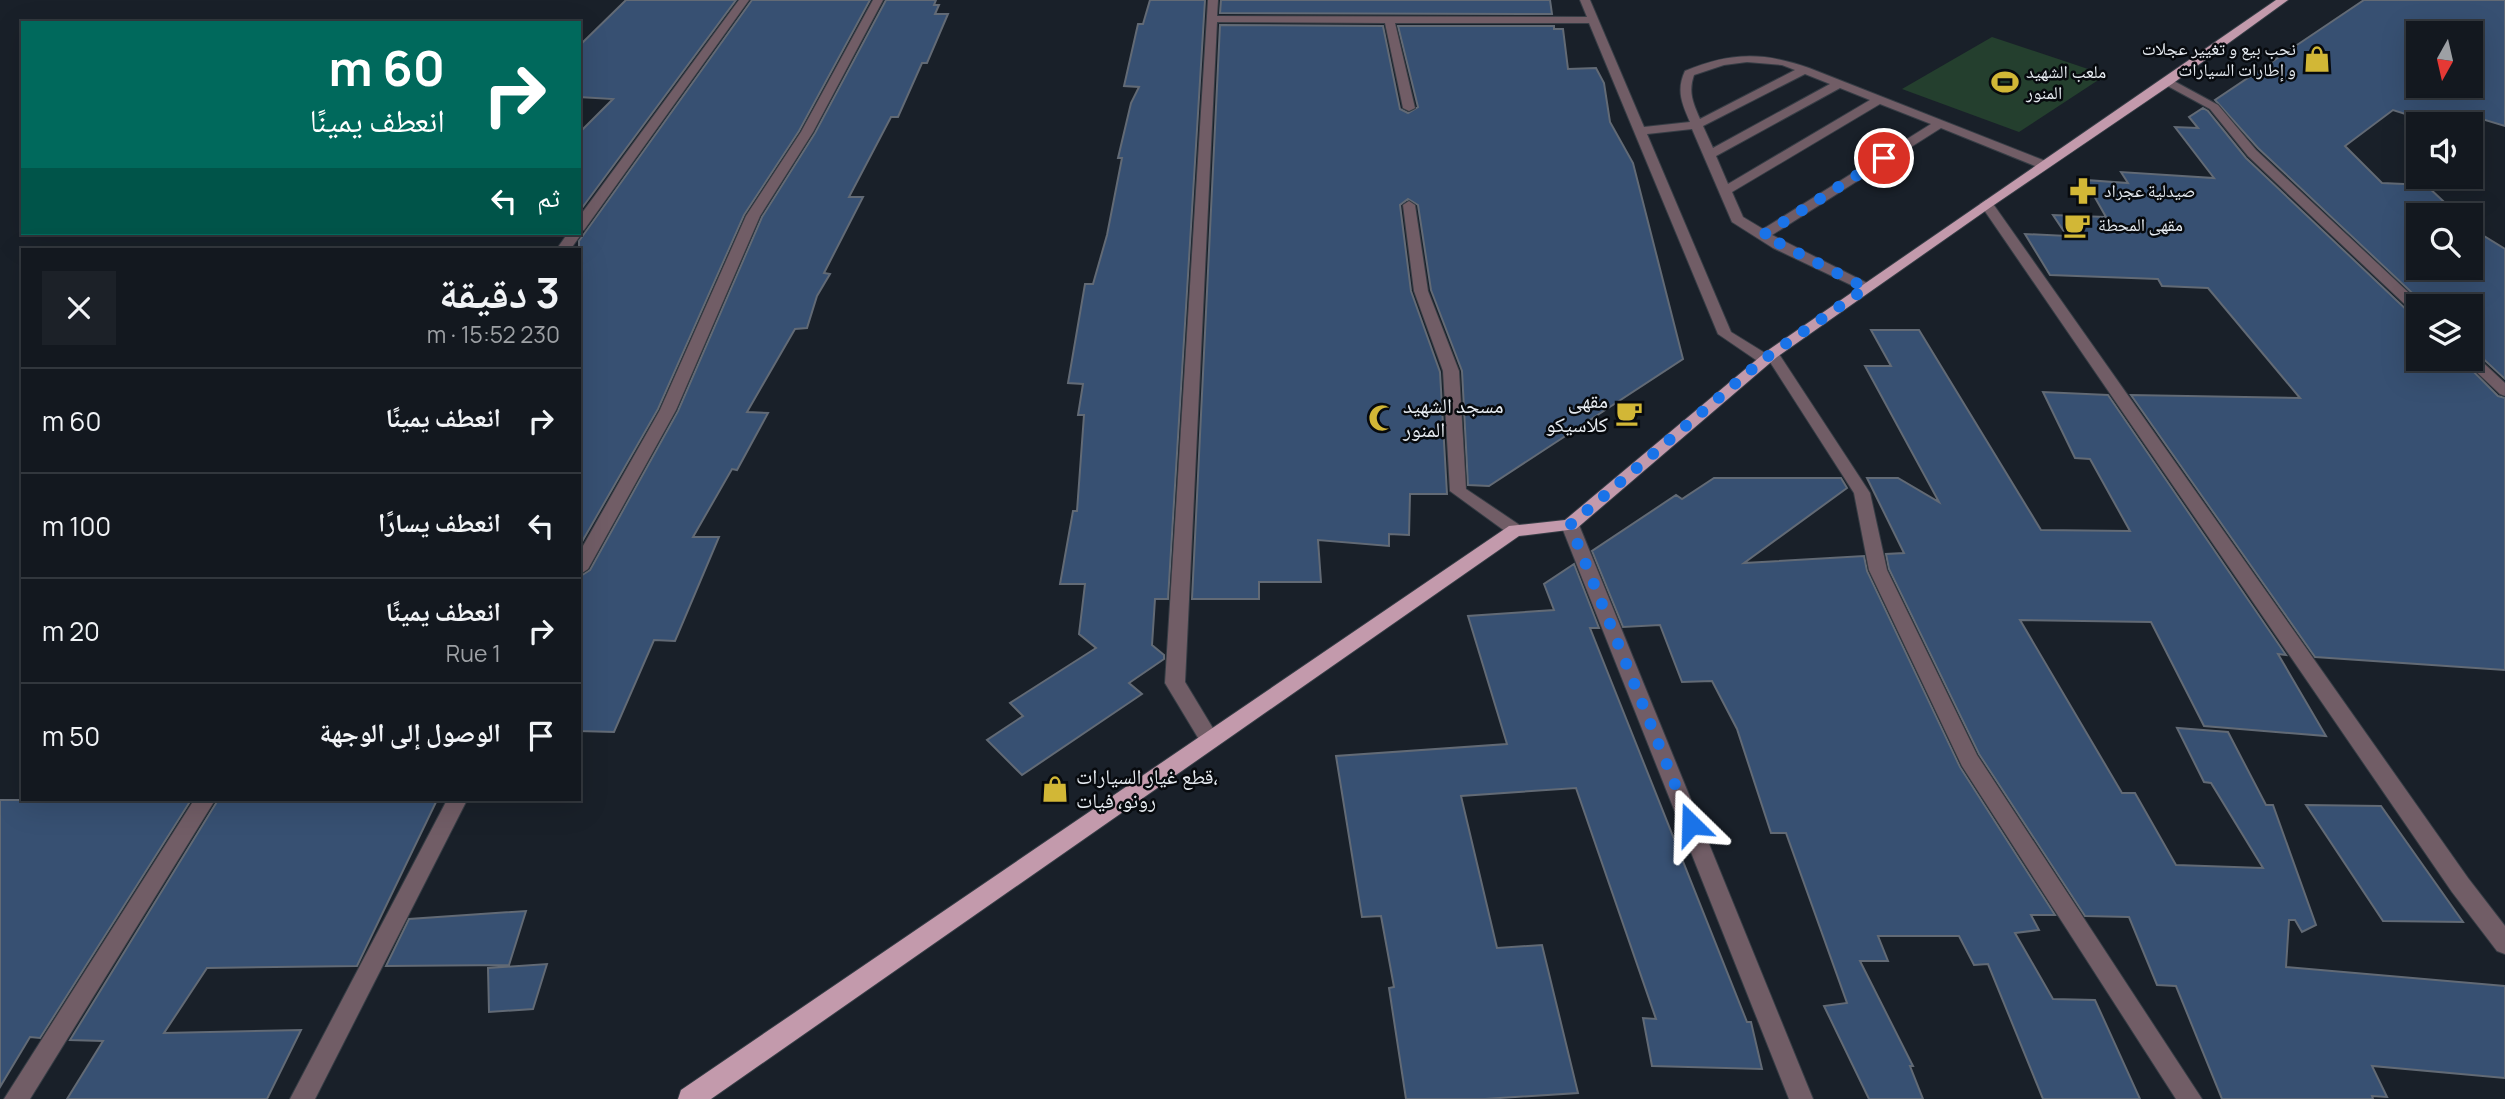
<!DOCTYPE html>
<html lang="ar">
<head>
<meta charset="utf-8">
<style>
	body { margin:0; font-family:Manrope,"Noto Naskh Arabic",sans-serif; background:#1c2128; color:#f1f3f6; direction:rtl; height:100vh; display:flex; flex-direction:column; font-size:26px; white-space:nowrap }
	* { box-sizing:border-box; margin:0 }
	p { font-size:23px; color:#9da0a4 }
	.icon { flex:none; width:38px; height:38px; fill:none; stroke:currentColor; stroke-width:2; stroke-linecap:round; stroke-linejoin:round }
	.map { position:relative; flex:1; overflow:hidden; direction:ltr }
	.sheet { position:absolute; left:21px; top:248px; width:560px; height:553px; display:flex; flex-direction:column; background:#13181f; border-radius:0px; box-shadow:0 7px 28px #0002,0 0 0 2px #32373d; direction:rtl }
	.sheet>* { flex:none }
	.guide { position:absolute; left:21px; top:21px; width:560px; height:214px; border-radius:0px; box-shadow:0 7px 28px #0002,0 0 0 2px #32373d; direction:rtl; background:#00695c; color:#fff; overflow:hidden }
	.needle { width:46px; rotate:188deg }
	.fabs { position:absolute; left:2406px; top:21px; display:grid; gap:14px }
	.fabs a { display:grid; place-items:center; width:77px; height:77px; border-radius:0px; background:#13181f; box-shadow:0 7px 28px #0002,0 0 0 2px #32373d; font-size:35px }
	.pin { position:absolute; display:grid; place-items:center; width:60px; height:60px; color:#fff; margin:-30px; border:4px solid #fff; border-radius:50%; box-shadow:0 2px 7px #0007 }
	.me { position:absolute; width:77px; margin:-38px; rotate:338deg; stroke-linejoin:round; filter:drop-shadow(0 0 5px #0008) }
	.turn { display:flex; align-items:center; gap:24px; height:147px; padding:0 21px; font-size:32px }
	.turn .icon { width:91px; height:91px; stroke-width:2.5 }
	.turn b { display:block; font-size:49px; line-height:60px }
	.then { display:flex; align-items:center; height:66px; padding:0 21px; background:#0003; gap:14px; font-size:26px }
	.round { display:grid; place-items:center; flex:none; width:74px; height:74px; border-radius:0px; background:#1c2128 }
	.headline { display:flex; align-items:center; justify-content:space-between; height:119px; padding:0 21px }
	h1 { font-size:42px; font-weight:700; line-height:52px }
	ul { padding:0; list-style:none }
	li { display:flex; align-items:center; gap:21px; height:105px; padding:0 21px; border-top:2px solid #32373d }
	li div { flex:1 }
	li b { display:block; font-size:26px }
	li em { font-style:normal }
	.map>svg:first-child { display:block }
</style>
</head>
<body>
<div class="map">
<svg width="2505" height="1099" viewBox="0 0 2505 1099">
	<rect width="100%" height="100%" fill="#192029"/>
	<path fill="#243f2e" d="M1992,37l114,38 -87,57 -117,-43z"/>
	<path fill="#375072" stroke="#626a75" stroke-width="2" fill-rule="evenodd" d="M626,0h110l-157,212v-79l34,-34 -34,-2v-51z
		M752,0h118l-71,131 -55,84 -86,194 -79,138v-306z
		M886,0h50l-2,5h5l-4,9h13l-21,49h-5l-24,54h-7l-42,80h14l-39,76 6,1 -13,22 -10,32 -12,1 -48,83 21,1 -31,57 -5,-1 -39,68h26l-44,104 -21,-1 -40,92 -35,-1v-154l11,-7 88,-159 84,-194 53,-84z
		M1150,0h55l-37,599h-13l-3,46 12,10v4l-35,24 13,11 -120,81 -35,-35 36,-24 -13,-13 86,-55 -17,-14 6,-50h-25l13,-73h4l7,-96h-6l5,-31 -15,-1 17,-99h8l14,-49 15,-77h-4l13,-55 8,-16 -15,-1 14,-62h5z
		M1221,0h329l2,14 -332,-1z
		M2364,0h141v126l-23,-7 -11,8v-3h-34l-44,-14 -48,36 37,37 44,2 32,30h-40v53h53v-40l34,21v130l-27,-25 -7,-1v-47h-45l-168,-158 -43,-48zM2418,33h53v53h-53z
		M1220,25l163,1 17,83 8,4 10,-6 -20,-81h156v3h9l5,40 28,-1 8,15 6,39 23,41 50,196 -194,127 -21,-1 -6,-114 -31,-81 -13,-85 -10,-6 -8,6 11,86 29,81 7,122h-37l-1,41 -20,-1v12l-71,-6 3,42h-62v17h-67z
		M2203,108l5,3 38,47 165,156 7,1v44h43l37,37 7,2v272l-190,-13 -184,-262 169,3 -92,-110 -46,-2 -4,-7 -108,-4 -25,-41 42,2 -14,-21 53,2 -21,-37 43,3 -7,-11 93,6 -39,-51 23,1 -9,-11z
		M1871,330h48l122,200 89,1 -40,-72 -15,-1 -32,-66 65,3 178,260 -8,-1 48,82 -122,-10 -53,-104 -131,-2 102,173h13l41,72 87,3 -52,-85 -7,-1 -27,-54 51,4 38,73h7l43,120 -14,7 -7,-12h-6l-3,47 219,19v92l-133,-12 15,31 -15,-1 1,3h-151l-46,-113 -19,-1 -28,-68 -44,-1 -106,-162 -90,-185 -3,-15 18,-1 -37,-75h31l41,24 -74,-136h26z
		M1714,478h127l6,10 -103,75 120,-7 3,15 93,196 95,148h-24l8,15 -24,3 38,66 42,1 45,99h-97l-55,-135 -14,1 -15,-29h-81l10,25h-28l53,105h-3l13,33h-54l-45,-93 23,-3 -61,-170h-15l-34,-104 -25,-48 -30,1 -22,-57 -37,2 -31,-76 84,-56 6,4z
		M1574,564l25,64h-9l157,394h4l11,47 -110,-3 -9,-48 13,1 -80,-231 -115,8 36,152 45,-3 36,148 -93,6h-79l-17,-111 5,-1 -13,-71 -19,1 -26,-161 171,-12 -39,-128 86,-6 -10,-26z
		M0,800h191l-151,238 -10,-1 -30,50z
		M218,800h219l-80,166 -150,2 -43,65 137,-3 -34,69h-200l36,-58 -33,-1z
		M2306,805l75,1 82,116 -80,-1z
		M526,911l-17,54 -123,1 23,-47z
		M547,964l-14,45 -44,3 -1,-44z"/>
	<g fill="none" stroke-linecap="round" stroke-linejoin="round">
		<defs>
			<path id="minor" d="M739,0h10l-165,230 -4,1 2,2 -12,17h-14l12,-17h11v-16z
				M873,0h10l-70,132 -53,84 -84,194 -88,159 -9,6v-22l81,-143 86,-194 55,-84z
				M1208,0h10l-1,16 370,1 -7,-17h10l54,127 46,-5c-8,-18 -14,-32 -5,-51 45,-19 79,-19 124,-3l239,94v6h-8l-99,-40 -169,107 99,50 2,3 -7,4 -93,-44 -41,-26 -40,-93 -45,5 84,198 34,21 7,-3 5,1 93,142 17,77 90,185 225,344h-26l-214,-333 -93,-196 -15,-77 -84,-131h-11l-41,-28 -129,-311h-194l20,85 -6,3 -6,-3 -18,-85 -168,-1 -32,660 35,58 -3,6 -7,2 -7,-2 -38,-63zM1747,62l35,3 13,5 -95,49c-7,-16 -12,-27 -6,-44l30,-10zM1805,74l25,10 -117,64 -10,-22zM1840,88l30,12 -142,84 -12,-28zM1880,104l51,20 -168,105 -20,-12 -11,-25z
				M2164,80h8l46,25 38,45 167,156h-5v7l-5,-1 -165,-156 -38,-47 -46,-25z
				M1986,200l5,1 477,677 37,48v28l-8,-3 -45,-59 -472,-688z
				M1409,201l6,4 13,86 31,80 7,118 55,37 3,4 -3,4h-12l-59,-43 -7,-120 -29,-80 -11,-86z
				M2471,355l5,1 29,27v13l-5,-2 -34,-32 -2,-3h7z
				M1570,519l9,6 234,574h-24l-228,-574z
				M194,800h21l-185,299h-26z
				M447,800h20l-152,299h-25z"/>
			<path id="major" d="M2276,0h12l-116,84 -181,123 -214,150 -201,172 -57,7 -808,563h-33l3,-9 828,-564 56,-6 202,-169z"/>
		</defs>
		<use href="#minor" stroke="#363d45" stroke-width="2"/>
		<use href="#major" stroke="#363d45" stroke-width="2"/>
		<use href="#minor" fill="#715d66" fill-rule="evenodd"/>
		<use href="#major" fill="#c39aac" fill-rule="evenodd"/>
	</g>
	<g fill="none" stroke-linecap="round" stroke-linejoin="round">
		<path stroke="#1a73e8" stroke-width="12" stroke-dasharray="0 21.6" d="M1691,824l-121,-299 194,-166 102,-71 -103,-53 121,-77"/>
	</g>
	<defs>
		<symbol id="shop-bare" viewBox="-9 -9 18 18"><path d="M-5-2.5h2.3a2.7 3.5 0 0 1 5.4 0H5L5.5 6h-11ZM-1.5-2.5h3a1.5 2.3 0 0 0-3 0Z" fill="#d2b736" stroke="#070a0e" stroke-width="2.5" paint-order="stroke"/></symbol>
		<symbol id="stadium-bare" viewBox="-9 -9 18 18"><path d="M0-5a6.5 5 0 1 0 0 10a6.5 5 0 1 0 0-10ZM-3.5-1.8h7v3.6h-7Z" fill="#d2b736" stroke="#070a0e" stroke-width="2.5" paint-order="stroke"/></symbol>
		<symbol id="pharmacy-bare" viewBox="-9 -9 18 18"><path d="M-2-6h4v4h4v4h-4v4h-4v-4h-4v-4h4Z" fill="#d2b736" stroke="#070a0e" stroke-width="2.5" paint-order="stroke"/></symbol>
		<symbol id="cafe-bare" viewBox="-9 -9 18 18"><path d="M-5.5-4.5H6V0H3Q3 3.5 0 3.5H-2.5Q-5.5 3.5-5.5 0ZM3-3.2v2h1.7v-2ZM-6 4.5H4V6H-6Z" fill="#d2b736" stroke="#070a0e" stroke-width="2.5" paint-order="stroke"/></symbol>
		<symbol id="mosque-bare" viewBox="-9 -9 18 18"><path d="M3.5-4.9A6 6 0 1 0 3.5 4.9A5 5 0 1 1 3.5-4.9Z" fill="#d2b736" stroke="#070a0e" stroke-width="2.5" paint-order="stroke"/></symbol>
	</defs>
	<g fill-rule="evenodd">
		<use href="#shop-bare" x="2298" y="40" width="38" height="38"/>
		<use href="#stadium-bare" x="1986" y="63" width="38" height="38"/>
		<use href="#pharmacy-bare" x="2064" y="172" width="38" height="38"/>
		<use href="#cafe-bare" x="2058" y="206" width="38" height="38"/>
		<use href="#cafe-bare" x="1610" y="394" width="38" height="38"/>
		<use href="#mosque-bare" x="1363" y="399" width="38" height="38"/>
		<use href="#shop-bare" x="1036" y="770" width="38" height="38"/>
	</g>
	<g text-anchor="middle" stroke-width="5" stroke-linejoin="round" paint-order="stroke">
		<g font-size="18" fill="#e7ecf2" stroke="#070a0e" text-anchor="start">
			<text x="2296" y="55" text-anchor="end">نحب بيع و تغيير عجلات<tspan x="2296" dy="21">و إطارات السيارات</tspan></text>
			<text x="2026" y="78">ملعب الشهيد<tspan x="2026" dy="21">المنور</tspan></text>
			<text x="2104" y="197">صيدلية عجراد</text>
			<text x="2098" y="231">مقهى المحطة</text>
		</g>
		<g font-size="21" fill="#e7ecf2" stroke="#070a0e" text-anchor="start">
			<text x="1608" y="408" text-anchor="end">مقهى<tspan x="1608" dy="24">كلاسيكو</tspan></text>
			<text x="1403" y="413">مسجد الشهيد<tspan x="1403" dy="24">المنور</tspan></text>
			<text x="1076" y="784">قطع غيار السيارات،<tspan x="1076" dy="24">رونو، فيات</tspan></text>
		</g>
	</g>
</svg>
<div class="fabs">
<a><svg class="needle" viewBox="-14 -14 28 28"><path d="M0-13l5 13h-10z" fill="#e53935"/><path d="M0 13l5-13h-10z" fill="#9da0a4"/></svg></a>
<a><svg class="icon" aria-label="sound" viewBox="0 0 24 24"><path d="M4 9h4l5-4v14l-5-4H4zM17 9q2 3 0 6"/></svg></a>
<a><svg class="icon" aria-label="search" viewBox="0 0 24 24"><circle cx="10" cy="10" r="6"/><path d="M15 15l6 6"/></svg></a>
<a><svg class="icon" aria-label="layers" viewBox="0 0 24 24"><path d="M12 4l9 5-9 5-9-5zM3 14l9 5 9-5"/></svg></a>
</div>
<div class="pin" style="left:1884px;top:158px;background:#d93025"><svg class="icon" aria-label="arrive" viewBox="0 0 24 24"><path d="M6 21V4h12l-3 4 3 4H6"/></svg></div>
<svg class="me" style="left:1691px;top:824px" viewBox="-20 -20 40 40"><path d="M0-17L14 15 0 8-14 15z" fill="#1a73e8" stroke="#fff" stroke-width="4"/></svg>
<div class="guide">
<div class="turn"><svg class="icon" aria-label="right" viewBox="0 0 24 24"><path d="M7 20v-9h11M14 6l5 5-5 5"/></svg><div><b>60 m</b>انعطف يمينًا</div></div>
<div class="then">ثم<svg class="icon" aria-label="left" viewBox="0 0 24 24"><path d="M17 20v-9H6M10 6l-5 5 5 5"/></svg></div>
</div>
<section class="sheet">
<div class="headline"><div><h1>3 دقيقة</h1><p>230 m · 15:52</p></div><a class="round"><svg class="icon" aria-label="close" viewBox="0 0 24 24"><path d="M6 6l12 12M18 6L6 18"/></svg></a></div>
<ul>
<li><svg class="icon" aria-label="right" viewBox="0 0 24 24"><path d="M7 20v-9h11M14 6l5 5-5 5"/></svg><div><b>انعطف يمينًا</b></div><em>60 m</em></li>
<li><svg class="icon" aria-label="left" viewBox="0 0 24 24"><path d="M17 20v-9H6M10 6l-5 5 5 5"/></svg><div><b>انعطف يسارًا</b></div><em>100 m</em></li>
<li><svg class="icon" aria-label="right" viewBox="0 0 24 24"><path d="M7 20v-9h11M14 6l5 5-5 5"/></svg><div><b>انعطف يمينًا</b><p>Rue 1</p></div><em>20 m</em></li>
<li><svg class="icon" aria-label="arrive" viewBox="0 0 24 24"><path d="M6 21V4h12l-3 4 3 4H6"/></svg><div><b>الوصول إلى الوجهة</b></div><em>50 m</em></li>
</ul>
</section>
</div>
</body>
</html>
